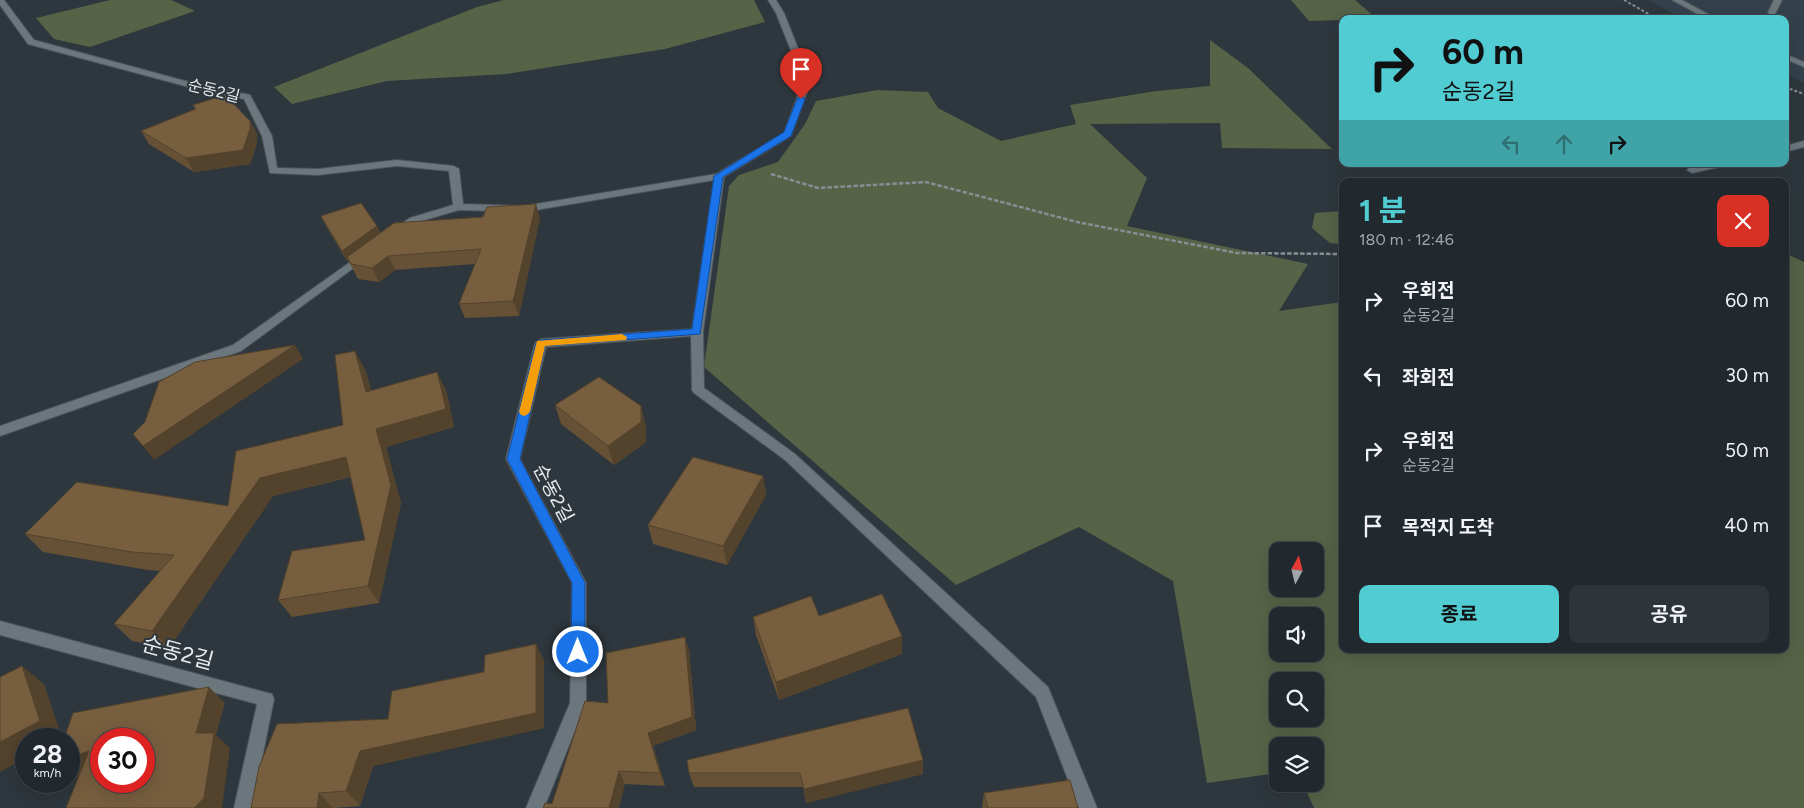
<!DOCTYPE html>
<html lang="ko">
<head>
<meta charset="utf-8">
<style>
	body { margin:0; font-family:Figtree,"Noto Sans KR",sans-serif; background:#2e353a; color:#f1f3f6; height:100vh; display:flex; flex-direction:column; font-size:19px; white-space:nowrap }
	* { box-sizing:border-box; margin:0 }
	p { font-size:16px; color:#a2a6aa }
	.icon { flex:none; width:28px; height:28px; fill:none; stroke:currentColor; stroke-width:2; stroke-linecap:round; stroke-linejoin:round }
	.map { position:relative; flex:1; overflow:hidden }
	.panel { position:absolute; left:1339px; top:178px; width:450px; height:475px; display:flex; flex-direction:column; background:#22292e; border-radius:10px; box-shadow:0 5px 20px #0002,0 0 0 1px #3f454a }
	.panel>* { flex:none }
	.hud { position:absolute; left:1339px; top:15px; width:450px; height:152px; border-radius:10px; box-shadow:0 5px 20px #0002,0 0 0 1px #3f454a; background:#51ccd3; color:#111; overflow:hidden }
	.needle { width:32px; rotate:7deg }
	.fabs { position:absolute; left:1269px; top:542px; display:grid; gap:10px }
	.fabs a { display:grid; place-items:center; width:55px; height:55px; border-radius:10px; background:#22292e; box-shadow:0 5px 20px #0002,0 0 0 1px #3f454a; font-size:25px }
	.speed { position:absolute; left:15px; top:728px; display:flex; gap:10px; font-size:25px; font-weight:700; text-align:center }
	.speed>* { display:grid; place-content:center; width:65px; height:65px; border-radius:50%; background:#22292e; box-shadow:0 5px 20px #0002,0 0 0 1px #3f454a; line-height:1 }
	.speed small { font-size:12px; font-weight:400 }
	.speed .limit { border:8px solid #d22; background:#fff; color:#111 }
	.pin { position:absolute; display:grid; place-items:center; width:42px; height:42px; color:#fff; margin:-51px -21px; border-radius:50% 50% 50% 0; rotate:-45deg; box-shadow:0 0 5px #0007 }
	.pin .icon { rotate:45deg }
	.me { position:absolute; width:55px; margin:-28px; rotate:0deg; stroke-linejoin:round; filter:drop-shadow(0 0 4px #0008) }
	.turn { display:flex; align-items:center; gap:18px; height:105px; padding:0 20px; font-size:22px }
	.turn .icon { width:65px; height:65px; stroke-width:2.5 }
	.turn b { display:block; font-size:35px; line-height:42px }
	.lanes { display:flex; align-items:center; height:48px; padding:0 20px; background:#0003; justify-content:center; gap:25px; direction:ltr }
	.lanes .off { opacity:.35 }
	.round { display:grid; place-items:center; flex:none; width:52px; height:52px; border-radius:10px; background:#2e353a }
	.head { display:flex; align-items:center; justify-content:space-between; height:85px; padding:0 20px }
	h1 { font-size:30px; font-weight:700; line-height:38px; color:#51ccd3 }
	.button { display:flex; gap:10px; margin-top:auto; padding:10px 20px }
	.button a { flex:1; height:58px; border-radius:10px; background:#51ccd3; color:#111; font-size:20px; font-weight:700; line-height:58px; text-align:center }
	.button a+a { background:#2e353a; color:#f1f3f6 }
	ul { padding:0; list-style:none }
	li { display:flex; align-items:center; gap:15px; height:75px; padding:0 20px }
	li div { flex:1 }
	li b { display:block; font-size:19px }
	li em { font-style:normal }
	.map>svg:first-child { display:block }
</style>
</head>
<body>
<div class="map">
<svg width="1804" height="808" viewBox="0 0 1804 808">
	<rect width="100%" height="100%" fill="#2e373d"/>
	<path fill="#33414c" d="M1648,0h156v83l-19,-10v-54h-102z"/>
	<path fill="#566347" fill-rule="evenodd" d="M110,0h61l24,11 -105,36 -36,-8 -18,-21z
		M504,0h250l11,22 -100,27 -159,25 -119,7 -95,23 -18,-17 203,-80z
		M1291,0h64l22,19 -68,2z
		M1210,40l38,28 84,81 -110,-1 -2,-25 -130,1 57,54 -20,48 181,38 -29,47 63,-9v347h443v-396l19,9v546h-490l-11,-24h12v-38h-37l-1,27 -70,10 -34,-202 -94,-54 -123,58 -252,-218 25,-181 10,-11 39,-13 27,-38 11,-23 61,-11 51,2 10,16 63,33 75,-17 -6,-19 86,-14 54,-5zM1278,551h37v38h-37zM1278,616h37v38h-37zM1278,681h37v38h-37z
		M1342,211v33l-12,-1 -18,-15 3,-15z"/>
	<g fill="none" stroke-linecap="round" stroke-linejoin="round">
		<defs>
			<path id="minor" d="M0,0h4l30,40 155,42 61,13 22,41 5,32 41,1 79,-9 57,6 5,3 4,35 61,2 192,-32 68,-41 19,-52 -27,-68 -8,-13h8l8,13 27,68 -20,55 -67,41 -21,155 1,56 91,66 253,233 49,121h-18l-43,-111 -251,-237 -91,-67 -2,-3 -1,-54 -145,11 -26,112 66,124v120l-42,105h-18l44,-105 2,-120 -66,-124 29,-116 6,-4 151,-10 22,-149 -190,32 -65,-2 -41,12 -17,11h-8l-1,-2 1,-2 17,-11 43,-13 -4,-34 -52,-5 -79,9 -48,-2 -8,-37 -18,-37 -59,-13 -157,-42 -28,-39z
				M1672,0h10l35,19h-10z
				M1774,0h8l-7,14h-6l-1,-2z
				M1785,54l19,8v5l-19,-8z
				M1804,141v6l-19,5v-6z
				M1708,164h18l-2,2 -32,7 -5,-3 2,-2z
				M363,253l4,1 1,2 -1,2 -126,93 -241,85v-10l233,-81z
				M0,621l272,73 2,5 -22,109h-18l23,-104 -257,-69z"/>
		</defs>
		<use href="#minor" stroke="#4c5359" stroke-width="2"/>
		<path stroke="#888f94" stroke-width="2" stroke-dasharray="3 2" stroke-linecap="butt" d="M1624,0l33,19
			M1785,87l19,7"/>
		<path stroke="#888f94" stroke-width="2.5" stroke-dasharray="4.5 2" stroke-linecap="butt" d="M771,174l47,14 108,-6 151,40 160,31 105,1"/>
		<use href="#minor" fill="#6c767d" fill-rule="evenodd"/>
	</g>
	<path fill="#665136" d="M193,105l57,16 7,13v9l-7,21 -56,8 -45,-28 -8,-13 54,-22z
		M1600,164h26l-20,4z
		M321,216l56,10 3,7 160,-15 -21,98 -54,2 -6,-14 16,-40 -80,6 -16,12 -21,-3 -10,-19 -1,1 -21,-35z
		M365,369l6,21h75l8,37 -68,20 15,56 -22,100 -87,14 -14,-17 87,-60 -14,-63 -78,19 -104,152 -37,-7 -18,-17 47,-53 -13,-1 -105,-18 -18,-18 203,-28 115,-81z
		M555,405l91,21v16l-32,23 -53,-41z
		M763,476l3,19 -39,70 -74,-21 -5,-19z
		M819,616l83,38 -123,46 -23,-65 -3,-18z
		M689,650l7,80 -43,16 12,40 -40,-2 -73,20 56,-101z
		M544,660v68l-171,38 -13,40 -27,2h-82l137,-89z
		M923,760v14l-117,29 -3,-16h-109l-5,-14z
		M984,793l94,15h-96z"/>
	<path fill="#53422c" d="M250,121l7,13v9l-7,21 -56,8 -8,-14z
		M1608,164h18l-20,4z
		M536,204l4,14 -21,98 -6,-15z
		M377,226l5,10 -35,25 -5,-10z
		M388,256l7,14 -16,12 -7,-14z
		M295,345l8,14 -149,101 -11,-14z
		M355,351l10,18 11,41 -10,-18z
		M437,372l9,18 8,37 -68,20 15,56 -22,100 -11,-17 8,-157z
		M641,406l5,20v16l-32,23 -6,-19z
		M346,457l11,18 -84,21 -104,152 -17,-17 108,-153z
		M763,476l3,19 -39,70 -4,-19z
		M902,636v18l-123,46 -3,-18z
		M685,637l4,13 7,80 -43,16 12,40 -5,-13 -12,-40z
		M536,644l8,16v68l-171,38 -13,40 -14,-15 14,-40z
		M22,666l22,18 18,54 -2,1h-34v19l-26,14v-30z
		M209,687l16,16 -9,32 14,13 -8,60h-28l2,-75z
		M89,751l12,18 -26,9 -6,-5v-15z
		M923,760v14l-117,29 -2,-14z
		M619,771l6,13 -6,24h-10z
		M319,793l14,15h-16z"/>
	<path fill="#775e3f" stroke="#53422c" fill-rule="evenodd" d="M225,95l25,26v8l-7,21 -57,8 -45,-27 55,-22 -3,-4z
		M361,203l16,23 -35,25 -21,-35z
		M536,204l-23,97 -54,3 22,-55 -93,7 -16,12 -21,-4 -4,-7 47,-34 89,-6 4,-10z
		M295,345l-152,101 -10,-12 12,-12 14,-40 36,-20z
		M355,351l11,41 71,-20 9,37 -70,20 15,56 -23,101 -90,14 14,-49 73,-11 -19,-83 -86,21 -108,153 -38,-7 60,-69 -42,-3 -107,-18 52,-52 151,24 8,-55 107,-26 -8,-70z
		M599,377l42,29v16l-33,24 -53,-41z
		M693,457l70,19 -40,70 -75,-21z
		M882,594l20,42 -126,46 -23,-65 58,-21 8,20z
		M685,637l7,80 -44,16 12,40 -41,-2 -10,37h-66l2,-5 7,1 33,-103 23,2 -2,-50z
		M536,644v69l-176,38 -14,40 -27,2 -2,15h-66l8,-41 18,-43 111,-5 4,-28 92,-19 1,-17z
		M22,666l18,55 -40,21v-65z
		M209,687l-13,46h18l-10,65 -10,10h-128l23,-57 -20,7v-19h-5l9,-26zM101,739h43v42h-43z
		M908,708l15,52 -119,29 -4,-16h-111l-2,-13z
		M1070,780l8,28h-90l-4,-15z"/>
	<path fill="#1a73e8" stroke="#114b97" d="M801,96l4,3 -14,37 -68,41 -23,157 -155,12 -25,113 65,124v69l-2,4 -5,2 -5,-2 -2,-4 1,-69 -65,-124 29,-116 5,-3 151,-11 22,-153 70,-44 13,-33z"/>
	<path fill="#f59e0b" d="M622,334l5,3 -1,3 -81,6 -15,66 -5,4 -4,-1 -2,-3 18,-71z"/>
	<g text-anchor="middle" stroke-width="4" stroke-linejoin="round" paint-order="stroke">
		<g font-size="16" fill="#e6ebf0" stroke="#2e373d">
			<text transform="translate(214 90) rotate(14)" y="6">순동2길</text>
		</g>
		<g font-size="19" fill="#e6ebf0" stroke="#2e373d">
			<text transform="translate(554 493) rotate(62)" y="7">순동2길</text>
		</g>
		<g font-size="22" fill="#e6ebf0" stroke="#2e373d">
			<text transform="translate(178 652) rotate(15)" y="8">순동2길</text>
		</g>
	</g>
</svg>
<div class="fabs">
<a><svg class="needle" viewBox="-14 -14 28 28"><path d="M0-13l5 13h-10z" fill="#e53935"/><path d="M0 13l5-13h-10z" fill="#a2a6aa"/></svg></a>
<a><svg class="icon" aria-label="sound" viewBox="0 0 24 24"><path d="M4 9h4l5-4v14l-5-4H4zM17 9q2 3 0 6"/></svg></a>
<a><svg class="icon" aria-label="search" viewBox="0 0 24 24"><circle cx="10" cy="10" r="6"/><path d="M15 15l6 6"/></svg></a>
<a><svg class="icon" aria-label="layers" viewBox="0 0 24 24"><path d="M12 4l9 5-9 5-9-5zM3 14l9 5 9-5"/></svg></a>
</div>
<div class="speed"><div>28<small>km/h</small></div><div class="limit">30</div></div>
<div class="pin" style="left:801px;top:99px;background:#d93025"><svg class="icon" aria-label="arrive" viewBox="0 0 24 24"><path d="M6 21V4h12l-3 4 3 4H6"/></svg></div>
<svg class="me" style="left:578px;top:652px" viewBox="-20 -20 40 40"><circle r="17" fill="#1a73e8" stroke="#fff" stroke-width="3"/><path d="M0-11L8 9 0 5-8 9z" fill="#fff"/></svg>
<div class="hud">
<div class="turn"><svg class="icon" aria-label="right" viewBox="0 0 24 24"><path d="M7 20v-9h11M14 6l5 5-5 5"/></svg><div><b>60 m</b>순동2길</div></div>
<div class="lanes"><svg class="icon off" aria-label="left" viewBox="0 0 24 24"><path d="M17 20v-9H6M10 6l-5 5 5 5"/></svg><svg class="icon off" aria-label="ahead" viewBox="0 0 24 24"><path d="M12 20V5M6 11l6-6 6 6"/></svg><svg class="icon" aria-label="right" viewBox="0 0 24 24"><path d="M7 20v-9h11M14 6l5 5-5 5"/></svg></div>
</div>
<section class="panel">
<div class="head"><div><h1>1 분</h1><p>180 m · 12:46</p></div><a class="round" style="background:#d93025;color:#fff"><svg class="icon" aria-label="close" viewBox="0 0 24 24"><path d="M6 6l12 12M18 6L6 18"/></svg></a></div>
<ul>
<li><svg class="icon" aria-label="right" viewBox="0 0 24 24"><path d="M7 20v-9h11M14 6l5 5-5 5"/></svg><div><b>우회전</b><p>순동2길</p></div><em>60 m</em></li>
<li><svg class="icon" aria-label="left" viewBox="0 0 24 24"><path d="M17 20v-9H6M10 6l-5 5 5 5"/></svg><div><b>좌회전</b></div><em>30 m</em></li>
<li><svg class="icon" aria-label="right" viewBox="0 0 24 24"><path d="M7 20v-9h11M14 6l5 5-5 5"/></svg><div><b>우회전</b><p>순동2길</p></div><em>50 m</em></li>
<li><svg class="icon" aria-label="arrive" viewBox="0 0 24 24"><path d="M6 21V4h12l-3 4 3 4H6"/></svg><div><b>목적지 도착</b></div><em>40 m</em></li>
</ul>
<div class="button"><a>종료</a><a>공유</a></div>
</section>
</div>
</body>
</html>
